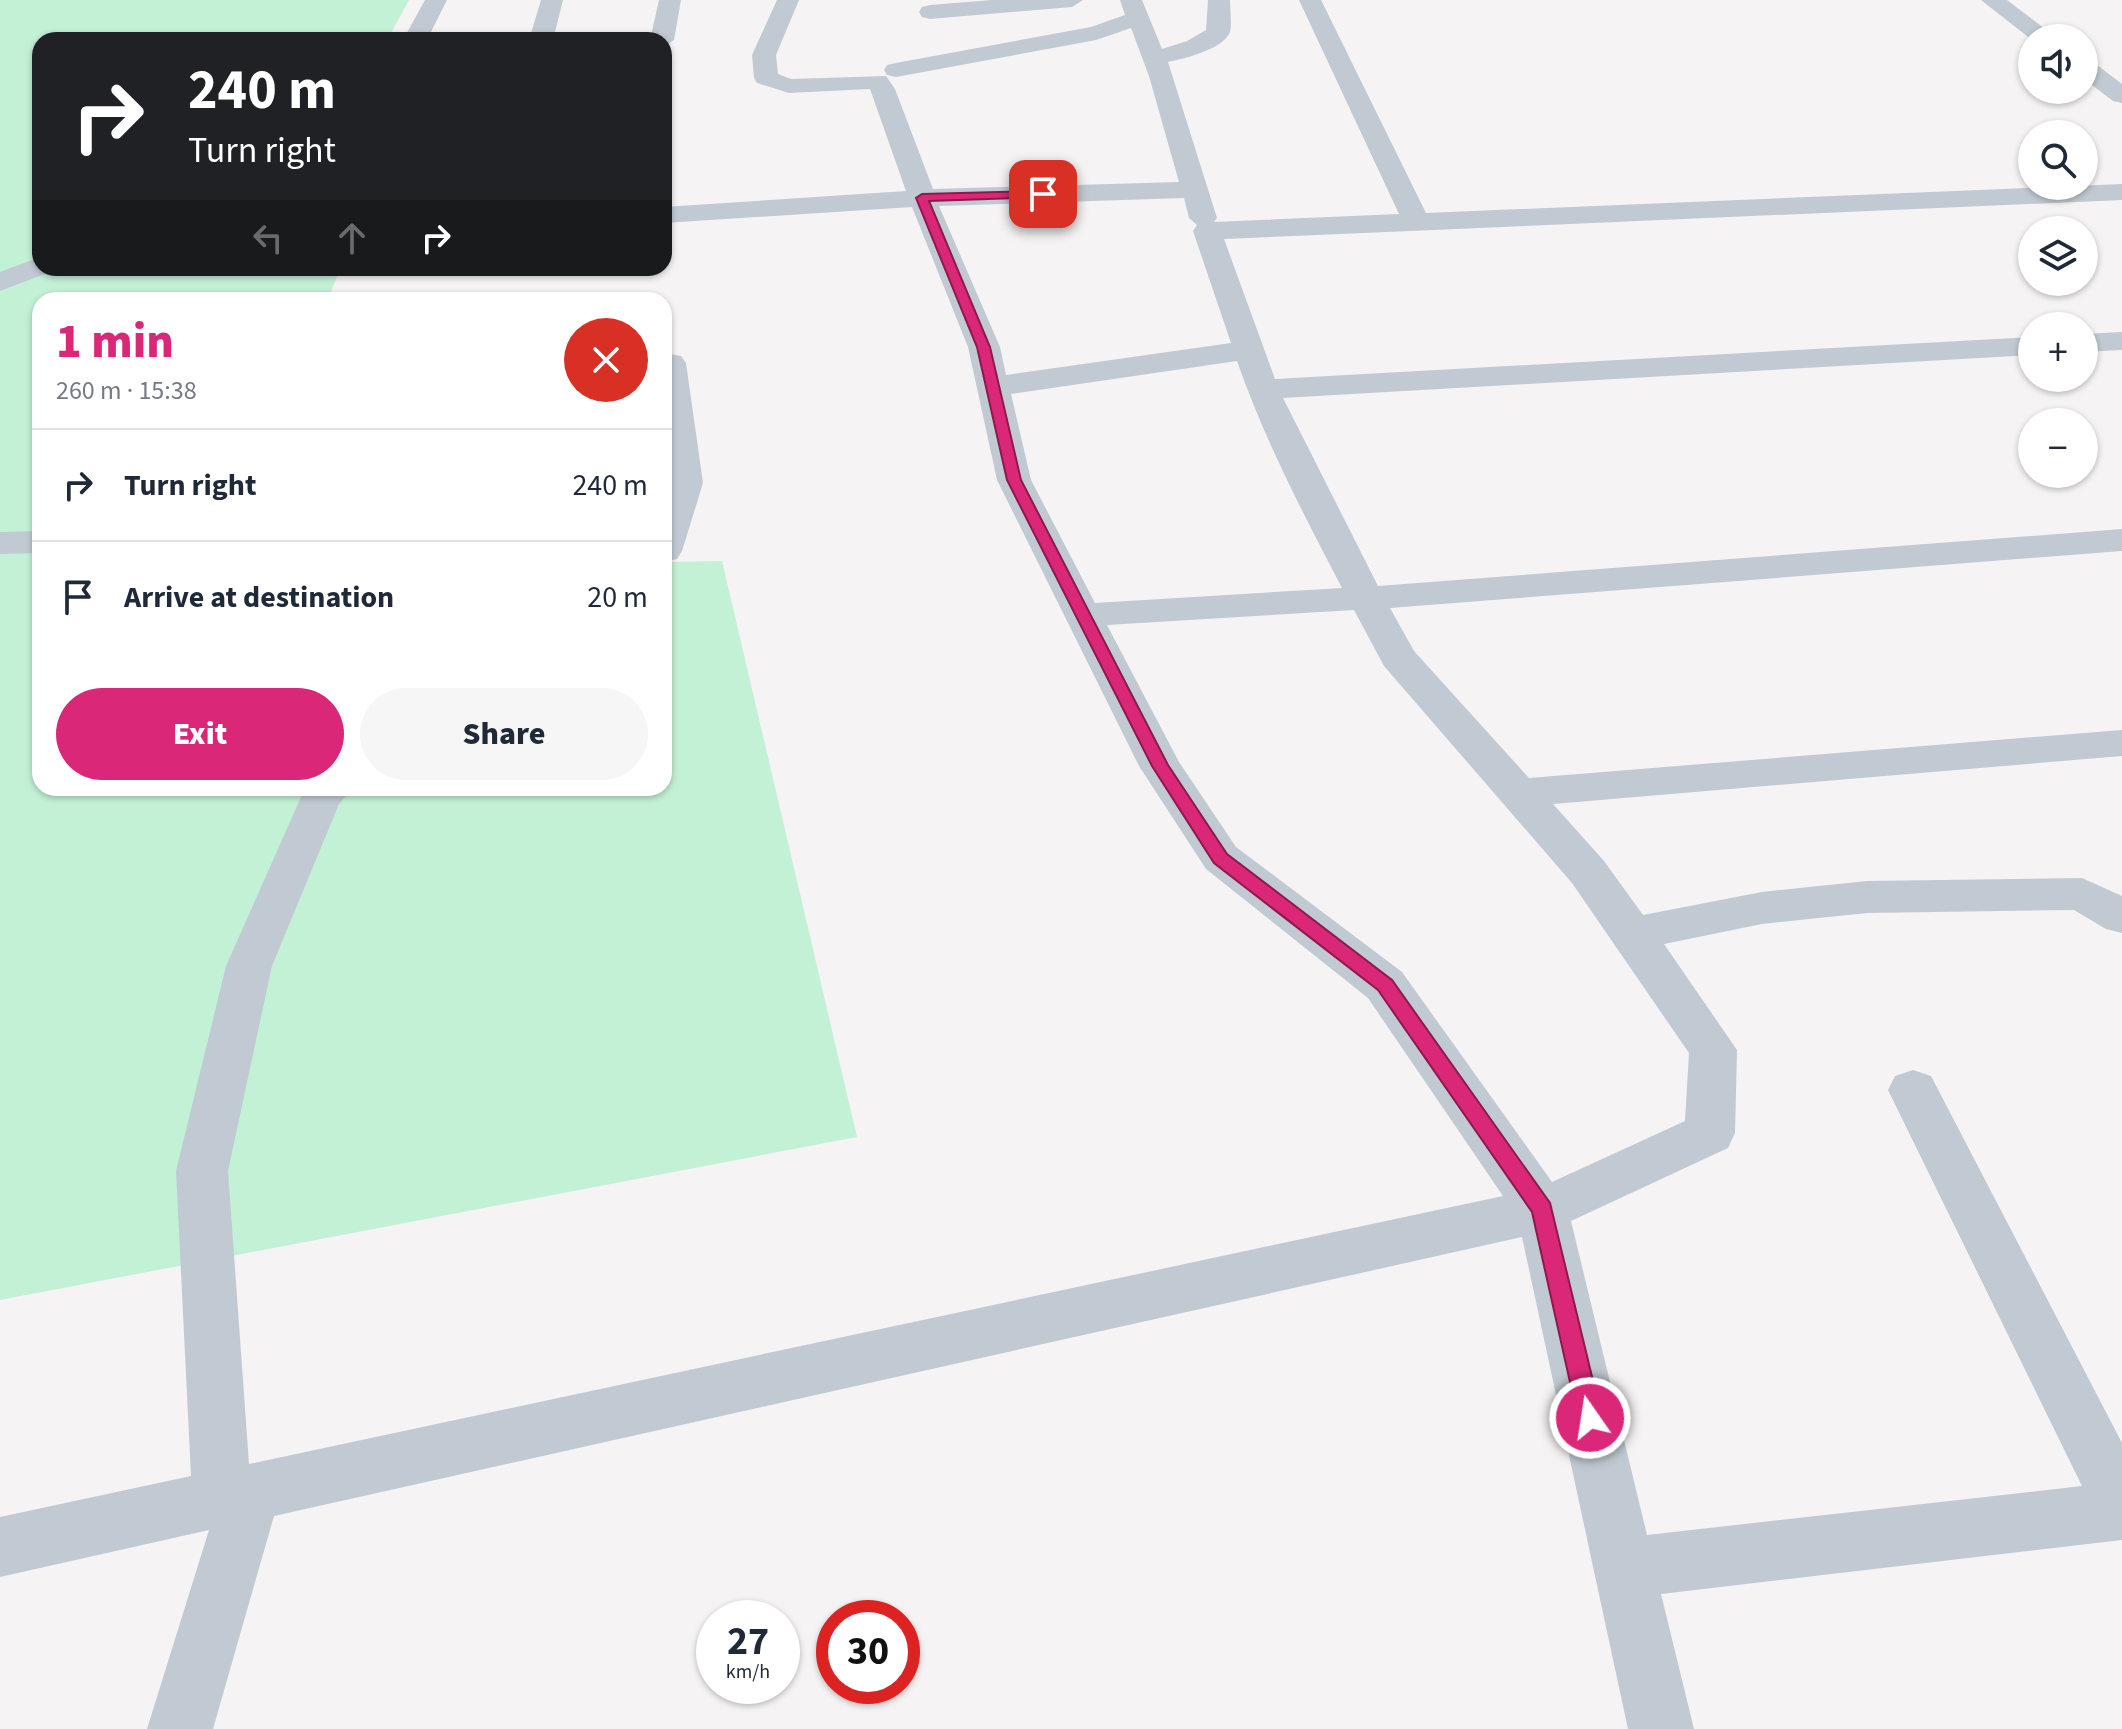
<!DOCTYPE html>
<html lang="en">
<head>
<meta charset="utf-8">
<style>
	body { margin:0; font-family:"Source Sans 3",sans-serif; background:#f6f6f7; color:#1f2937; height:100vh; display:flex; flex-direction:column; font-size:30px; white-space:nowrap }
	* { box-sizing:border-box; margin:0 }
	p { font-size:26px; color:#747a83 }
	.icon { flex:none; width:44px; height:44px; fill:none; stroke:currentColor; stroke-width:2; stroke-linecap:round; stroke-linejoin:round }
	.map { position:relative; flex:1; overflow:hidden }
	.details { position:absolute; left:32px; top:292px; width:640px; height:504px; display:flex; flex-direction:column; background:#fff; border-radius:24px; box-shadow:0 2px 6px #0004 }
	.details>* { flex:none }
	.guide { position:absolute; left:32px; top:32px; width:640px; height:244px; border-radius:24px; box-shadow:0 2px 6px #0004; background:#202124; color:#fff; overflow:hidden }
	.fabs { position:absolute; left:2018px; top:24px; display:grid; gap:16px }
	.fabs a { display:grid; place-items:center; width:80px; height:80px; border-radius:50%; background:#fff; box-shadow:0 2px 6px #0004; font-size:40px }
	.speed { position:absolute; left:696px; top:1600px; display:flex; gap:16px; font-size:40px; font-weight:700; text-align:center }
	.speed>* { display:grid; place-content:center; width:104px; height:104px; border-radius:50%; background:#fff; box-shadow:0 2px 6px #0004; line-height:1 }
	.speed small { font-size:20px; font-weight:400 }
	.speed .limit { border:12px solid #d22; background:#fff; color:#111 }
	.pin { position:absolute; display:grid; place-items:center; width:68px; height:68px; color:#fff; margin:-34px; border-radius:16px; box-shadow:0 4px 12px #0006 }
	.me { position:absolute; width:88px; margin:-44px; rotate:347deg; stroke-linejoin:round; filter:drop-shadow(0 0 6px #0008) }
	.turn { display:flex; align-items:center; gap:28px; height:168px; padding:0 24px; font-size:36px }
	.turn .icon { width:104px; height:104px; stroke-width:2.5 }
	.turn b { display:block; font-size:56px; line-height:68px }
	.lanes { display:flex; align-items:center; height:76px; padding:0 24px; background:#0003; justify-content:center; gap:40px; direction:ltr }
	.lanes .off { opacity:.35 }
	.round { display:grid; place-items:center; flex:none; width:84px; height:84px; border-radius:42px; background:#f6f6f7 }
	.head { display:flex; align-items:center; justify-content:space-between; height:136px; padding:0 24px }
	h1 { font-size:48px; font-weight:800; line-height:60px; color:#db2777 }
	.cta { display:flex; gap:16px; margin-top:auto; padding:16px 24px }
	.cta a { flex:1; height:92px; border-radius:48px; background:#db2777; color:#fff; font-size:32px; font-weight:800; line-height:92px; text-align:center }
	.cta a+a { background:#f6f6f7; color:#1f2937 }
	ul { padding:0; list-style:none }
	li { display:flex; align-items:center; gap:24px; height:112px; padding:0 24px; border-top:2px solid #e0e1e3 }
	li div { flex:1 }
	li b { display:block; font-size:30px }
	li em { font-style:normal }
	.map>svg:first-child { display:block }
</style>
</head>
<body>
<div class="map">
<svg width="2122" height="1729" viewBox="0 0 2122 1729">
	<rect width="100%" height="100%" fill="#f5f3f3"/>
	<path fill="#c3f1d5" d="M0,0h409l-22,40h-347v228h300l-12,32h-288v488h624v-226l58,-1 135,576 -857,163z"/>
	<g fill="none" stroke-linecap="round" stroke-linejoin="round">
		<path fill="#c1cad2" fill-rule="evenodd" d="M425,0h22l-20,40h-24z
			M541,0h22l-10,40h-24z
			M659,0h22l-7,40 -10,7v-7h-14z
			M777,0h22l-23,55 2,19 13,5 95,-3 9,13 38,100 246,-7 -30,-106 -18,-48 -35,12 -200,37 -9,-2 -3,-5 3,-5 9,-2 195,-36 34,-12 -5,-15h22l20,49 25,-8 19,-11 2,-30h22c0,9 2,23 0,32 -6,17 -47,27 -62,30l49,156 -3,4 185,-8 -100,-214h22l105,213 696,-29v16l-898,39 51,140 757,-42v18l-749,43 95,188 744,-57v22l-732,57 24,43 115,127 593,-48v26l-569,48 51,57 39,54 119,-23 105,-11 215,-3 40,18v37l-16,-4 -32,-19 -207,3 -105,11 -98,20 73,106 -2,83 -7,15 -157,73 76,314 435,-49 -194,-396 7,-14 18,-6 18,6 191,367v97l-461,54 33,135h-66l-106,-492 -1248,279 -61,213h-66l62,-199 -209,47v-60l191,-41 -15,-305 50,-205 79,-178h48l-14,16 -67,162 -44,205 21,293 1254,-268 -135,-198 -162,-129 -67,-103 -142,-286 -29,-133 -56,-140 -248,16v-16l242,-16 -36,-102 -81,4 -32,-10 -3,-5 -2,-23zM1184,198l5,20 8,7 -4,6 38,112 -225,32 -6,-28 -61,-141zM1237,361c27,78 67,154 105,227l-247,15 -64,-123 -20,-86zM1354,610l30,56 188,217 117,170 -4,68 -133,61 -150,-210 -166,-125 -57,-85 -72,-137z
			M992,0h91l-11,7 -142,12 -8,-2 -3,-5 3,-5 8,-2z
			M1981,0h26l50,38 -25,2z
			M2084,60l9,2 29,22v19l-9,-2 -29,-22z
			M40,257v11h13l-3,4 -50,19v-19z
			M2122,332v18l-38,2v-18z
			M670,354l11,2 5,7 17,120 -21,68 -5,8 -13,3v-65l5,-14 -5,-39v-89z
			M40,531v22l-40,1v-22z"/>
	</g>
	<path fill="#db2777" stroke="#8e194d" stroke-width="2" d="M1043,191l4,1v5l-118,4 61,146 31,133 147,285 59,89 165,126 158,223 52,215 -4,8 -8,4 -8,-4 -4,-8 -46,-206 -154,-222 -164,-127 -62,-97 -145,-286 -30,-133 -61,-149 6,-4z"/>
</svg>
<div class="fabs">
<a><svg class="icon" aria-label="sound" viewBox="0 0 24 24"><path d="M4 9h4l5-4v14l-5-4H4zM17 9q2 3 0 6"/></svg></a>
<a><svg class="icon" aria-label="search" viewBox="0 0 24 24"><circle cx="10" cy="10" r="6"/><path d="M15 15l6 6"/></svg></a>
<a><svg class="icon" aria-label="layers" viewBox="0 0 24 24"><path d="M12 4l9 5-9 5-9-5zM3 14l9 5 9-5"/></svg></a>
<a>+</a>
<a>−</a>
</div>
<div class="speed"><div>27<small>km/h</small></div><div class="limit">30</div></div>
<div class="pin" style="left:1043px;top:194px;background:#d93025"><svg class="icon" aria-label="arrive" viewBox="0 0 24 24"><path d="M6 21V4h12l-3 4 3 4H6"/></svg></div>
<svg class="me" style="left:1590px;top:1418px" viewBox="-20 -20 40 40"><circle r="17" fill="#db2777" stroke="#fff" stroke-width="3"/><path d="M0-11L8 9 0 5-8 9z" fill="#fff"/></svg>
<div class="guide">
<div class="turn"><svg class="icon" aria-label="right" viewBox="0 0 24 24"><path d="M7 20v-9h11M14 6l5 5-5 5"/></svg><div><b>240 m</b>Turn right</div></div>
<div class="lanes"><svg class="icon off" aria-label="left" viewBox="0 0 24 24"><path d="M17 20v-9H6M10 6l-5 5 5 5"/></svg><svg class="icon off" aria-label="ahead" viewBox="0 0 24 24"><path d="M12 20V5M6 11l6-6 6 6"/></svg><svg class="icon" aria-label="right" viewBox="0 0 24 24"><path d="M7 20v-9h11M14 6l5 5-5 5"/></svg></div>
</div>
<section class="details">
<div class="head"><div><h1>1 min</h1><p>260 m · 15:38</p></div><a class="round" style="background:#d93025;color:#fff"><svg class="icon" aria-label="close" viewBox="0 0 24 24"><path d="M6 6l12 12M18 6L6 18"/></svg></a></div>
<ul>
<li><svg class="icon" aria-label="right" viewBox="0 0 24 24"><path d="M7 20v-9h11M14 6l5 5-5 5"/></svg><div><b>Turn right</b></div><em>240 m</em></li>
<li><svg class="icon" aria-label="arrive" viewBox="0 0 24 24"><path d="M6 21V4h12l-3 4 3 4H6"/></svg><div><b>Arrive at destination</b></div><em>20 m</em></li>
</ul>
<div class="cta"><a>Exit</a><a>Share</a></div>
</section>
</div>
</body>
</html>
